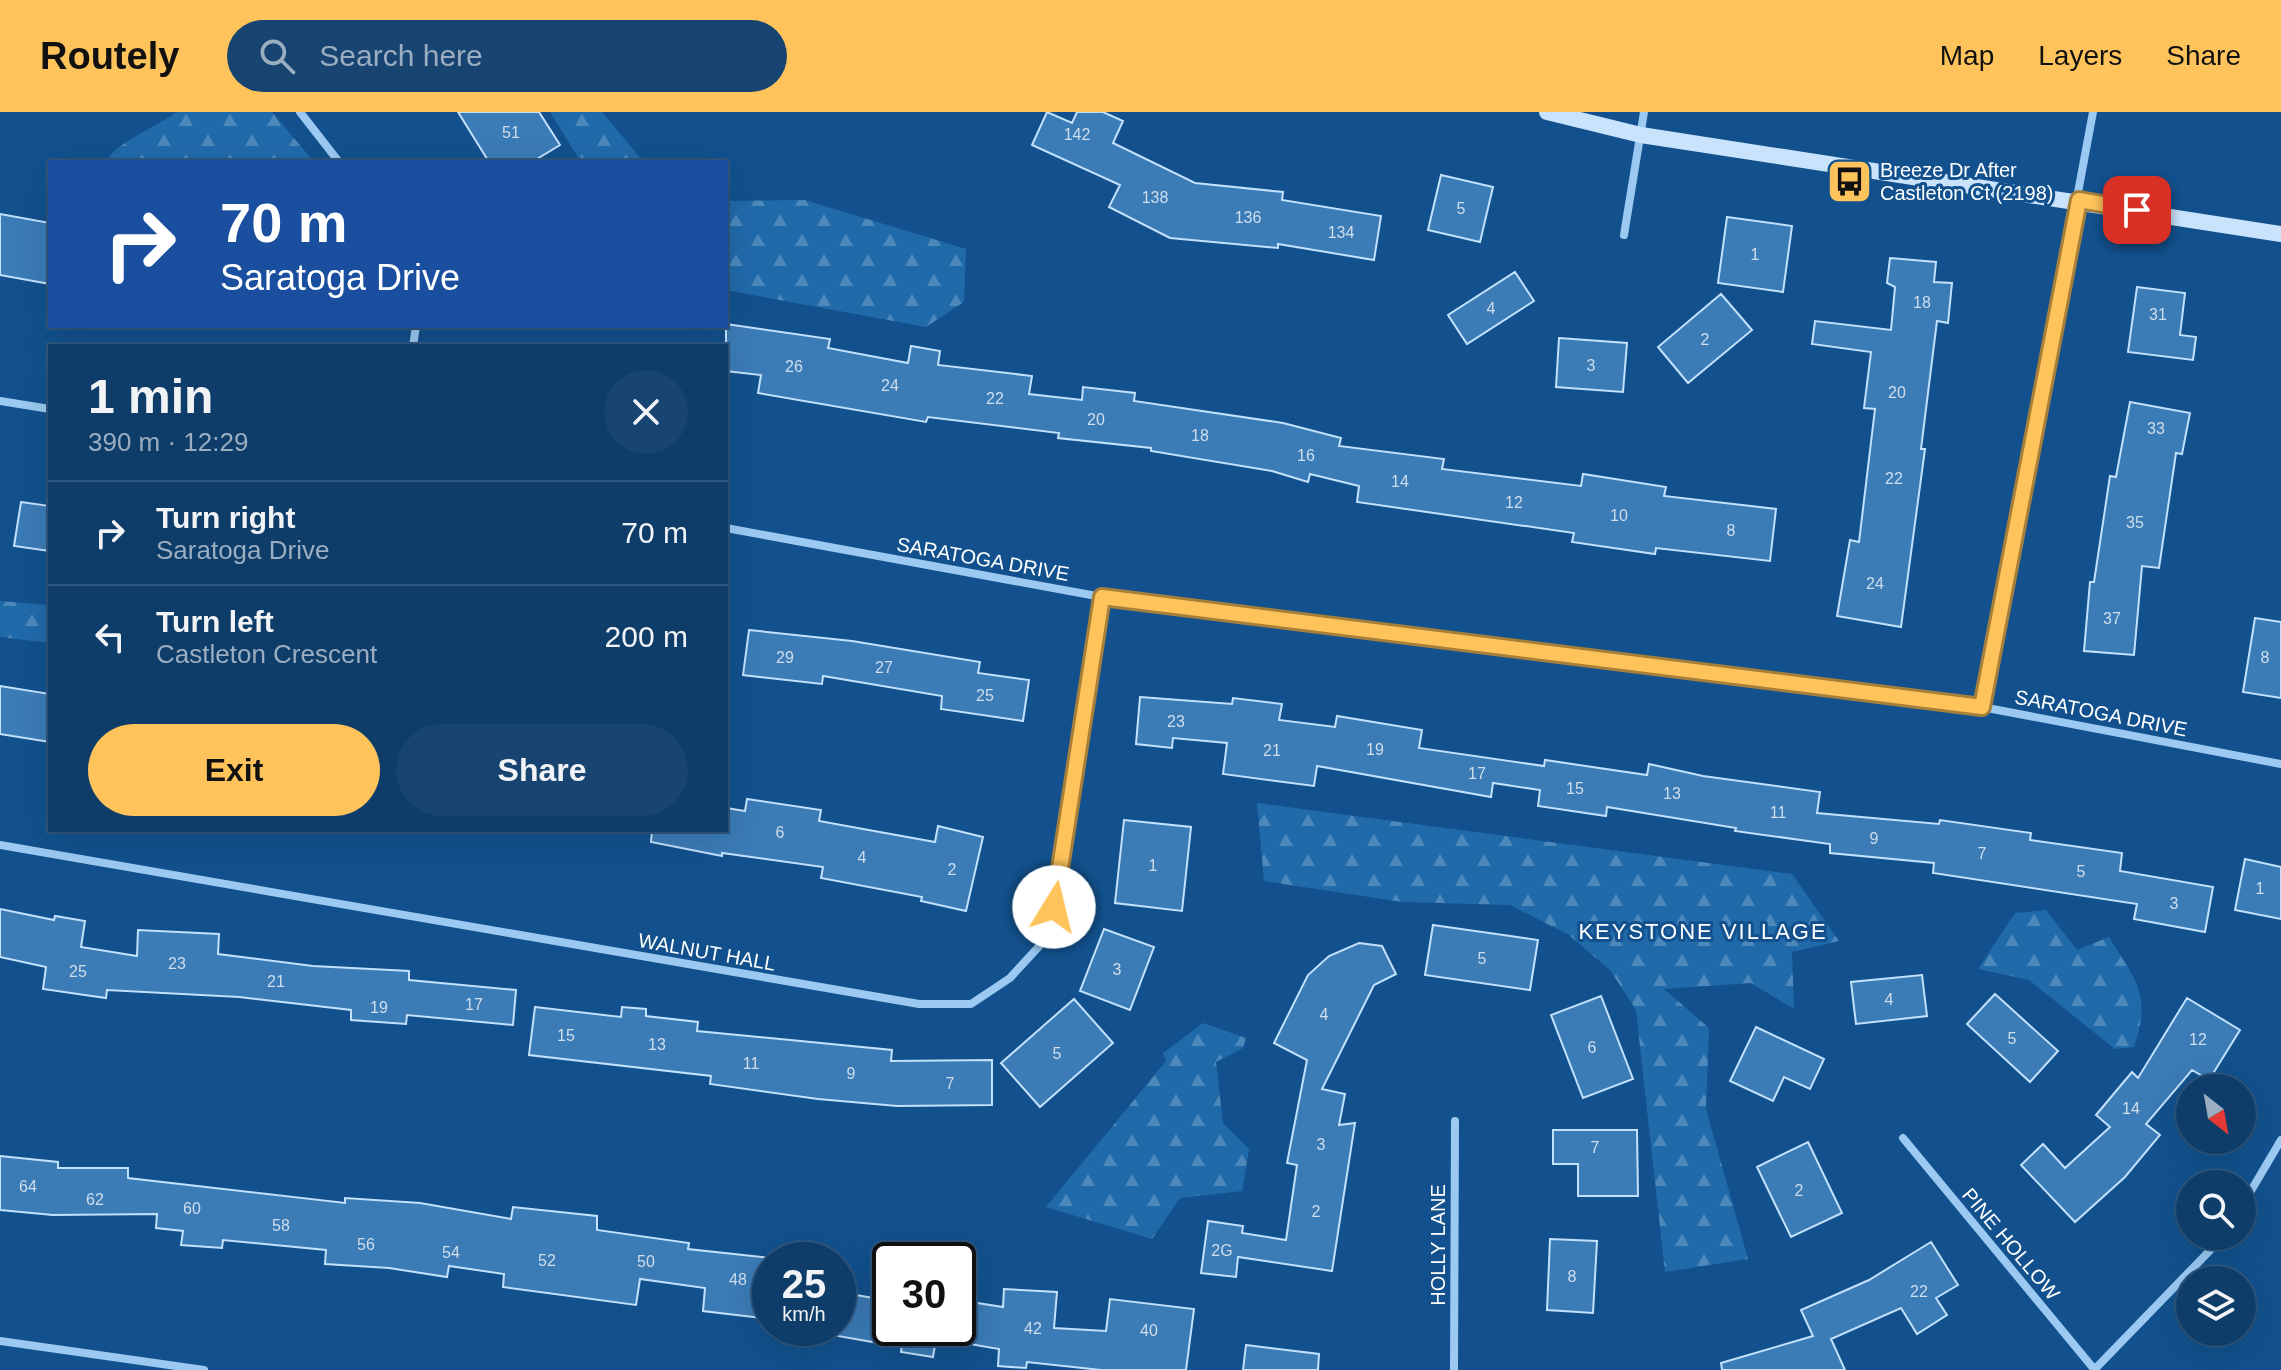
<!DOCTYPE html>
<html lang="en">
<head>
<meta charset="utf-8">
<style>
	body { margin:0; font-family:Helvetica,sans-serif; background:#174470; color:#f1f3f6; height:100vh; display:flex; flex-direction:column; font-size:30px; white-space:nowrap }
	* { box-sizing:border-box; margin:0 }
	p { font-size:26px; color:#9baec1 }
	.icon { flex:none; width:44px; height:44px; fill:none; stroke:currentColor; stroke-width:2; stroke-linecap:round; stroke-linejoin:round }
	.map { position:relative; flex:1; overflow:hidden }
	.sheet { position:absolute; left:48px; top:232px; width:680px; height:488px; display:flex; flex-direction:column; background:#0e3d6a; border-radius:0px; box-shadow:0 8px 32px #0002,0 0 0 2px #2e567e }
	.sheet>* { flex:none }
	.hud { position:absolute; left:48px; top:48px; width:680px; height:168px; border-radius:0px; box-shadow:0 8px 32px #0002,0 0 0 2px #2e567e; background:#1a4fa0; color:#fff; overflow:hidden }
	.needle { width:52px; rotate:149deg }
	.tools { position:absolute; left:2176px; top:962px; display:grid; gap:16px }
	.tools a { display:grid; place-items:center; width:80px; height:80px; border-radius:50%; background:#0e3d6a; box-shadow:0 8px 32px #0002,0 0 0 2px #2e567e; font-size:40px }
	.speed { position:absolute; left:752px; top:1130px; display:flex; gap:16px; font-size:40px; font-weight:700; text-align:center }
	.speed>* { display:grid; place-content:center; width:104px; height:104px; border-radius:50%; background:#0e3d6a; box-shadow:0 8px 32px #0002,0 0 0 2px #2e567e; line-height:1 }
	.speed small { font-size:20px; font-weight:400 }
	.speed .limit { border:4px solid #111; border-radius:12px; background:#fff; color:#111 }
	.pin { position:absolute; display:grid; place-items:center; width:68px; height:68px; color:#fff; margin:-34px; border-radius:16px; box-shadow:0 4px 12px #0006 }
	.me { position:absolute; width:88px; margin:-44px; rotate:9deg; stroke-linejoin:round; filter:drop-shadow(0 0 6px #0008) }
	.turn { display:flex; align-items:center; gap:28px; height:168px; padding:0 40px; font-size:36px }
	.turn .icon { width:104px; height:104px; stroke-width:2.5 }
	.turn b { display:block; font-size:56px; line-height:68px }
	.round { display:grid; place-items:center; flex:none; width:84px; height:84px; border-radius:42px; background:#174470 }
	.headline { display:flex; align-items:center; justify-content:space-between; height:136px; padding:0 40px }
	h1 { font-size:48px; font-weight:700; line-height:60px }
	.action { display:flex; gap:16px; margin-top:auto; padding:16px 40px }
	.action a { flex:1; height:92px; border-radius:48px; background:#ffc35b; color:#111; font-size:32px; font-weight:700; line-height:92px; text-align:center }
	.action a+a { background:#174470; color:#f1f3f6 }
	ul { padding:0; list-style:none }
	li { display:flex; align-items:center; gap:24px; height:104px; padding:0 40px; border-top:2px solid #2e567e }
	li div { flex:1 }
	li b { display:block; font-size:30px }
	li em { font-style:normal }
	header { display:flex; align-items:center; gap:48px; box-sizing:border-box; height:112px; padding:0 40px; background:#ffc35b; color:#111 }
	header strong { font-size:38px }
	nav { display:flex; gap:44px; margin-inline-start:auto; font-size:28px }
	.search { width:560px; height:72px; background:#174470; display:flex; align-items:center; gap:20px; box-sizing:border-box; padding:0 28px; border-radius:44px; color:#9baec1; font-size:30px }
	.map>svg:first-child { display:block }
</style>
</head>
<body>
<header>
<strong>Routely</strong>
<div class="search"><svg class="icon" aria-label="search" viewBox="0 0 24 24"><circle cx="10" cy="10" r="6"/><path d="M15 15l6 6"/></svg>Search here</div>
<nav><a>Map</a><a>Layers</a><a>Share</a></nav>
</header>
<div class="map">
<svg width="2281" height="1258" viewBox="0 0 2281 1258">
	<defs>
		<pattern id="forest-firs" width="22" height="20" patternUnits="userSpaceOnUse" patternTransform="scale(2)"><rect width="22" height="20" fill="#216aaa"/><path d="M5 1l3.5 6h-7zM16 11l3.5 6h-7z" fill="#4d88bb"/></pattern>
	</defs>
	<rect width="100%" height="100%" fill="#12518d"/>
	<path fill="url(#forest-firs)" d="M177,0h95l42,50h-209c12,-20 51,-35 72,-50z
		M550,0h52l42,50h-63z
		M805,88l161,49 -2,53 -38,25 -200,-37v-89z
		M0,489l50,4v38l-50,-6z
		M1257,691l535,71 47,67 -47,11 2,57 -43,-26 -87,6 45,39 -3,81 42,150 -83,13 -29,-262 -26,-40 -41,-35 -59,-30 -107,-3 -139,-21z
		M2046,798l31,40 32,-13c27,45 43,56 25,110l-19,2 -86,-69 -51,-11 37,-56z
		M1203,911l43,15 -3,10 -27,14 7,61 26,26 -7,42 -62,7 -28,41 -106,-32 120,-146 -3,-8z"/>
	<path fill="#3b7bb6" stroke="#c2e1fc" stroke-width="2" d="M458,0h81l21,33 -28,17h-43z
		M1047,0l25,11 5,-11h26l20,9 -10,22 82,40 88,9 -1,8 99,16 -7,44 -96,-16v4l-108,-10 -61,-31 11,-22 -88,-40z
		M1441,63l52,12 -13,55 -52,-12z
		M0,102l50,9v61l-50,-9z
		M1727,105l65,9 -9,66 -65,-9z
		M1890,146l46,4 -2,20 18,1 -4,40 -11,-2 -16,128h4l-24,178 -64,-11 13,-76 9,2 16,-133 -11,-1 7,-56 -59,-8 3,-23 76,9 4,-43 -8,-4z
		M1515,160l19,29 -67,43 -19,-29z
		M2137,175l48,6 -5,42 16,2 -3,23 -65,-8z
		M1721,182l31,36 -64,53 -30,-36z
		M726,212l104,15 -2,9 80,15 3,-17 29,5 -2,14 94,11 -3,18 53,6 1,-13 52,6 -1,8 149,22 58,15 -2,8 105,13 -2,10 139,17 2,-12 83,13 -2,9 112,13 -6,52 -114,-13 -1,6 -83,-12 2,-9 -217,-31 2,-16 -49,-12 -2,8 -36,-11 -121,-20v-3l-93,-10 1,-5 -131,-16 -2,5 -168,-29 3,-18 -35,-4z
		M1559,226l68,5 -4,49 -67,-5z
		M2130,290l60,11 -8,41 -6,-1 -17,115 -17,-2 -8,89 -50,-4 6,-69h4l16,-106 6,1z
		M21,390l29,4v45l-36,-5z
		M2255,506l26,4v76l-38,-6z
		M749,518l103,11 128,21 -2,11 51,7 -6,41 -82,-12 1,-13 -119,-20 -1,8 -79,-9z
		M0,574l50,8v48l-50,-8z
		M1140,585l92,7 1,-6 49,6 -3,16 56,7 2,-11 85,14 -3,18 125,18 1,-6 102,15 2,-11 54,12 117,16 -3,21 122,11 1,-4 91,13 -1,7 92,13 -2,18 93,16 -8,45 -71,-13 3,-15 -204,-31 1,-10 -104,-10v-9l-95,-13 1,-3 -129,-21 -1,9 -68,-10 2,-16 -47,-7 -2,14 -174,-31 -3,20 -91,-12 4,-31 -54,-5 -1,10 -36,-4z
		M747,687l74,11 -2,11 116,21 3,-16 45,11 -17,74 -45,-10 1,-4 -101,-19 2,-11 -101,-14v3l-71,-14 1,-12h74v-22l19,3z
		M1124,708l67,7 -9,84 -67,-8z
		M2245,747l36,8v52l-46,-9z
		M0,797l54,11 1,-4 30,5 -4,26 56,9 1,-26 81,4 -1,20 95,12 96,5v9l107,10 -3,35 -106,-10 -1,9 -55,-4v-10l-112,-13 -132,-7 -1,8 -63,-9 3,-22 -46,-10z
		M1433,813l105,15 -8,50 -105,-15z
		M1104,817l50,18 -24,63 -50,-19z
		M1359,831l23,3 14,28 -22,11 -52,104 23,5 -6,31 16,-2 -23,148 -94,-14 -2,20 -35,-4 7,-52 35,5 -1,7 44,7 11,-75 -10,-2 20,-103 -33,-17 34,-68 21,-19z
		M1922,863l5,41 -71,8 -5,-42z
		M1995,882l63,57 -28,31 -63,-58z
		M1601,884l32,83 -50,19 -32,-83z
		M2187,886l53,32 -31,50 -17,-10 -46,54 14,11 -35,42 -50,45 -54,-57 22,-21 22,24 45,-41 -14,-12 36,-43 6,6z
		M1074,887l39,44 -73,64 -39,-44z
		M535,895l86,10 1,-10 24,2v7l52,6 -1,9 195,19 -1,11 101,-1v45l-95,1 -79,-7 -108,-15 1,-8 -182,-21z
		M1756,915l68,32 -14,30 -26,-12 -11,24 -43,-20z
		M1553,1018h84l1,66h-60v-32h-25z
		M1808,1030l34,71 -51,24 -34,-70z
		M0,1044l58,6v6h70v10l217,25v-5l75,5 91,16 2,-12 84,9v14l92,13 -1,6 82,9v61l-67,-8 2,-23 -65,-9 -4,26 -133,-18 1,-13 -55,-8 -2,11 -58,-9 -64,-4 1,-14 -103,-10 -1,8 -41,-3 2,-14 -27,-3 1,-14 -104,1 -53,-5z
		M1550,1127l47,2 -4,72 -46,-3z
		M1931,1130l27,43 -22,13 11,17 -30,19 -16,-26 -70,31 14,31h-123l-1,-7 92,-27 -12,-26 68,-30z
		M1004,1177l53,3 -3,36 52,3 4,-32 84,10 -8,61h-85l-74,-8 -1,6 -28,-2 1,-17 -41,-7v-42l45,7z
		M838,1180l48,8 -8,43 -40,-7z
		M904,1216h34l-5,29 -32,-5z
		M1246,1233l73,9 -1,16h-75z"/>
	<g fill="none" stroke-linecap="round" stroke-linejoin="round">
		<path stroke="#9bc9f1" stroke-width="8" d="M300,0l39,50
			M1624,123l20,-123
			M413,234l3,-20
			M0,289l50,8
			M726,416l376,69 880,110 299,57
			M1982,595l111,-595
			M0,733l919,159h52l39,-26 33,-36 11,-35 48,-310
			M1903,1026l191,231
			M2242,1094l39,-66
			M0,1229l204,29
			M1454,1258l1,-249
			M2094,1258l130,-134"/>
		<path stroke="#c9e3fc" stroke-width="16" d="M1547,0l94,23 640,99"/>
	</g>
	<g fill="none" stroke-linecap="round" stroke-linejoin="round">
		<defs>
			<path id="route" d="M1054,795l48,-310 880,110 97,-507 58,10"/>
		</defs>
		<use href="#route" stroke="#a67f3b" stroke-width="20"/>
		<use href="#route" stroke="#ffc35b" stroke-width="14"/>
	</g>
	<defs>
		<symbol id="bus-square" viewBox="-11 -11 22 22"><rect x="-9" y="-9" width="18" height="18" rx="4" fill="#ffc35b" stroke="#12518d"/><path d="M-5-6H5V4H4V6H2V4H-2V6H-4V4H-5ZM-3.5-4V0h7V-4ZM-3.5 1.2v1.5H-2V1.2ZM2 1.2v1.5H3.5V1.2Z" fill="#111"/></symbol>
	</defs>
	<g fill-rule="evenodd">
		<use href="#bus-square" x="1824" y="44" width="51" height="51"/>
	</g>
	<g text-anchor="middle" stroke-width="6" stroke-linejoin="round" paint-order="stroke">
		<g font-size="16" fill="#cedeed">
			<text x="511" y="26">51</text>
			<text x="1077" y="28">142</text>
			<text x="1155" y="91">138</text>
			<text x="1461" y="102">5</text>
			<text x="1248" y="111">136</text>
			<text x="1341" y="126">134</text>
			<text x="1755" y="148">1</text>
			<text x="1922" y="196">18</text>
			<text x="1491" y="202">4</text>
			<text x="2158" y="208">31</text>
			<text x="1705" y="233">2</text>
			<text x="1591" y="259">3</text>
			<text x="794" y="260">26</text>
			<text x="890" y="279">24</text>
			<text x="1897" y="286">20</text>
			<text x="995" y="292">22</text>
			<text x="1096" y="313">20</text>
			<text x="2156" y="322">33</text>
			<text x="1200" y="329">18</text>
			<text x="1306" y="349">16</text>
			<text x="1894" y="372">22</text>
			<text x="1400" y="375">14</text>
			<text x="1514" y="396">12</text>
			<text x="1619" y="409">10</text>
			<text x="2135" y="416">35</text>
			<text x="1731" y="424">8</text>
			<text x="1875" y="477">24</text>
			<text x="2112" y="512">37</text>
			<text x="785" y="551">29</text>
			<text x="2265" y="551">8</text>
			<text x="884" y="561">27</text>
			<text x="985" y="589">25</text>
			<text x="1176" y="615">23</text>
			<text x="1375" y="643">19</text>
			<text x="1272" y="644">21</text>
			<text x="1477" y="667">17</text>
			<text x="1575" y="682">15</text>
			<text x="1672" y="687">13</text>
			<text x="1778" y="706">11</text>
			<text x="780" y="726">6</text>
			<text x="1874" y="732">9</text>
			<text x="1982" y="747">7</text>
			<text x="862" y="751">4</text>
			<text x="1153" y="759">1</text>
			<text x="952" y="763">2</text>
			<text x="2081" y="765">5</text>
			<text x="2260" y="782">1</text>
			<text x="2174" y="797">3</text>
			<text x="1482" y="852">5</text>
			<text x="177" y="857">23</text>
			<text x="1117" y="863">3</text>
			<text x="78" y="865">25</text>
			<text x="276" y="875">21</text>
			<text x="1889" y="893">4</text>
			<text x="474" y="898">17</text>
			<text x="379" y="901">19</text>
			<text x="1324" y="908">4</text>
			<text x="566" y="929">15</text>
			<text x="2012" y="932">5</text>
			<text x="2198" y="933">12</text>
			<text x="657" y="938">13</text>
			<text x="1592" y="941">6</text>
			<text x="1057" y="947">5</text>
			<text x="751" y="957">11</text>
			<text x="851" y="967">9</text>
			<text x="950" y="977">7</text>
			<text x="2131" y="1002">14</text>
			<text x="1321" y="1038">3</text>
			<text x="1595" y="1041">7</text>
			<text x="28" y="1080">64</text>
			<text x="1799" y="1084">2</text>
			<text x="95" y="1093">62</text>
			<text x="192" y="1102">60</text>
			<text x="1316" y="1105">2</text>
			<text x="281" y="1119">58</text>
			<text x="366" y="1138">56</text>
			<text x="1222" y="1144">2G</text>
			<text x="451" y="1146">54</text>
			<text x="547" y="1154">52</text>
			<text x="646" y="1155">50</text>
			<text x="1572" y="1170">8</text>
			<text x="738" y="1173">48</text>
			<text x="1919" y="1185">22</text>
			<text x="1033" y="1222">42</text>
			<text x="1149" y="1224">40</text>
		</g>
		<g font-size="20" fill="#fff" stroke="#12518d" text-anchor="start">
			<text x="1880" y="65">Breeze Dr After<tspan x="1880" dy="23">Castleton Ct (2198)</tspan></text>
		</g>
		<g font-size="20" fill="#fff" stroke="#12518d">
			<text transform="translate(983 447) rotate(10)" y="7">SARATOGA DRIVE</text>
			<text transform="translate(2101 601) rotate(11)" y="7">SARATOGA DRIVE</text>
			<text transform="translate(707 840) rotate(10)" y="7">WALNUT HALL</text>
			<text transform="translate(2011 1132) rotate(50)" y="7">PINE HOLLOW</text>
			<text transform="translate(1438 1133) rotate(-90)" y="7">HOLLY LANE</text>
		</g>
		<g font-size="22" letter-spacing="2" fill="#fff" stroke="#12518d">
			<text x="1703" y="827">KEYSTONE VILLAGE</text>
		</g>
	</g>
</svg>
<div class="tools">
<a><svg class="needle" viewBox="-14 -14 28 28"><path d="M0-13l5 13h-10z" fill="#e53935"/><path d="M0 13l5-13h-10z" fill="#9baec1"/></svg></a>
<a><svg class="icon" aria-label="search" viewBox="0 0 24 24"><circle cx="10" cy="10" r="6"/><path d="M15 15l6 6"/></svg></a>
<a><svg class="icon" aria-label="layers" viewBox="0 0 24 24"><path d="M12 4l9 5-9 5-9-5zM3 14l9 5 9-5"/></svg></a>
</div>
<div class="speed"><div>25<small>km/h</small></div><div class="limit">30</div></div>
<div class="pin" style="left:2137px;top:98px;background:#d93025"><svg class="icon" aria-label="arrive" viewBox="0 0 24 24"><path d="M6 21V4h12l-3 4 3 4H6"/></svg></div>
<svg class="me" style="left:1054px;top:795px" viewBox="-20 -20 40 40"><circle r="19" fill="#fff"/><path d="M0-13L10 11 0 6-10 11z" fill="#ffc35b"/></svg>
<div class="hud">
<div class="turn"><svg class="icon" aria-label="right" viewBox="0 0 24 24"><path d="M7 20v-9h11M14 6l5 5-5 5"/></svg><div><b>70 m</b>Saratoga Drive</div></div>
</div>
<section class="sheet">
<div class="headline"><div><h1>1 min</h1><p>390 m · 12:29</p></div><a class="round"><svg class="icon" aria-label="close" viewBox="0 0 24 24"><path d="M6 6l12 12M18 6L6 18"/></svg></a></div>
<ul>
<li><svg class="icon" aria-label="right" viewBox="0 0 24 24"><path d="M7 20v-9h11M14 6l5 5-5 5"/></svg><div><b>Turn right</b><p>Saratoga Drive</p></div><em>70 m</em></li>
<li><svg class="icon" aria-label="left" viewBox="0 0 24 24"><path d="M17 20v-9H6M10 6l-5 5 5 5"/></svg><div><b>Turn left</b><p>Castleton Crescent</p></div><em>200 m</em></li>
</ul>
<div class="action"><a>Exit</a><a>Share</a></div>
</section>
</div>
</body>
</html>
